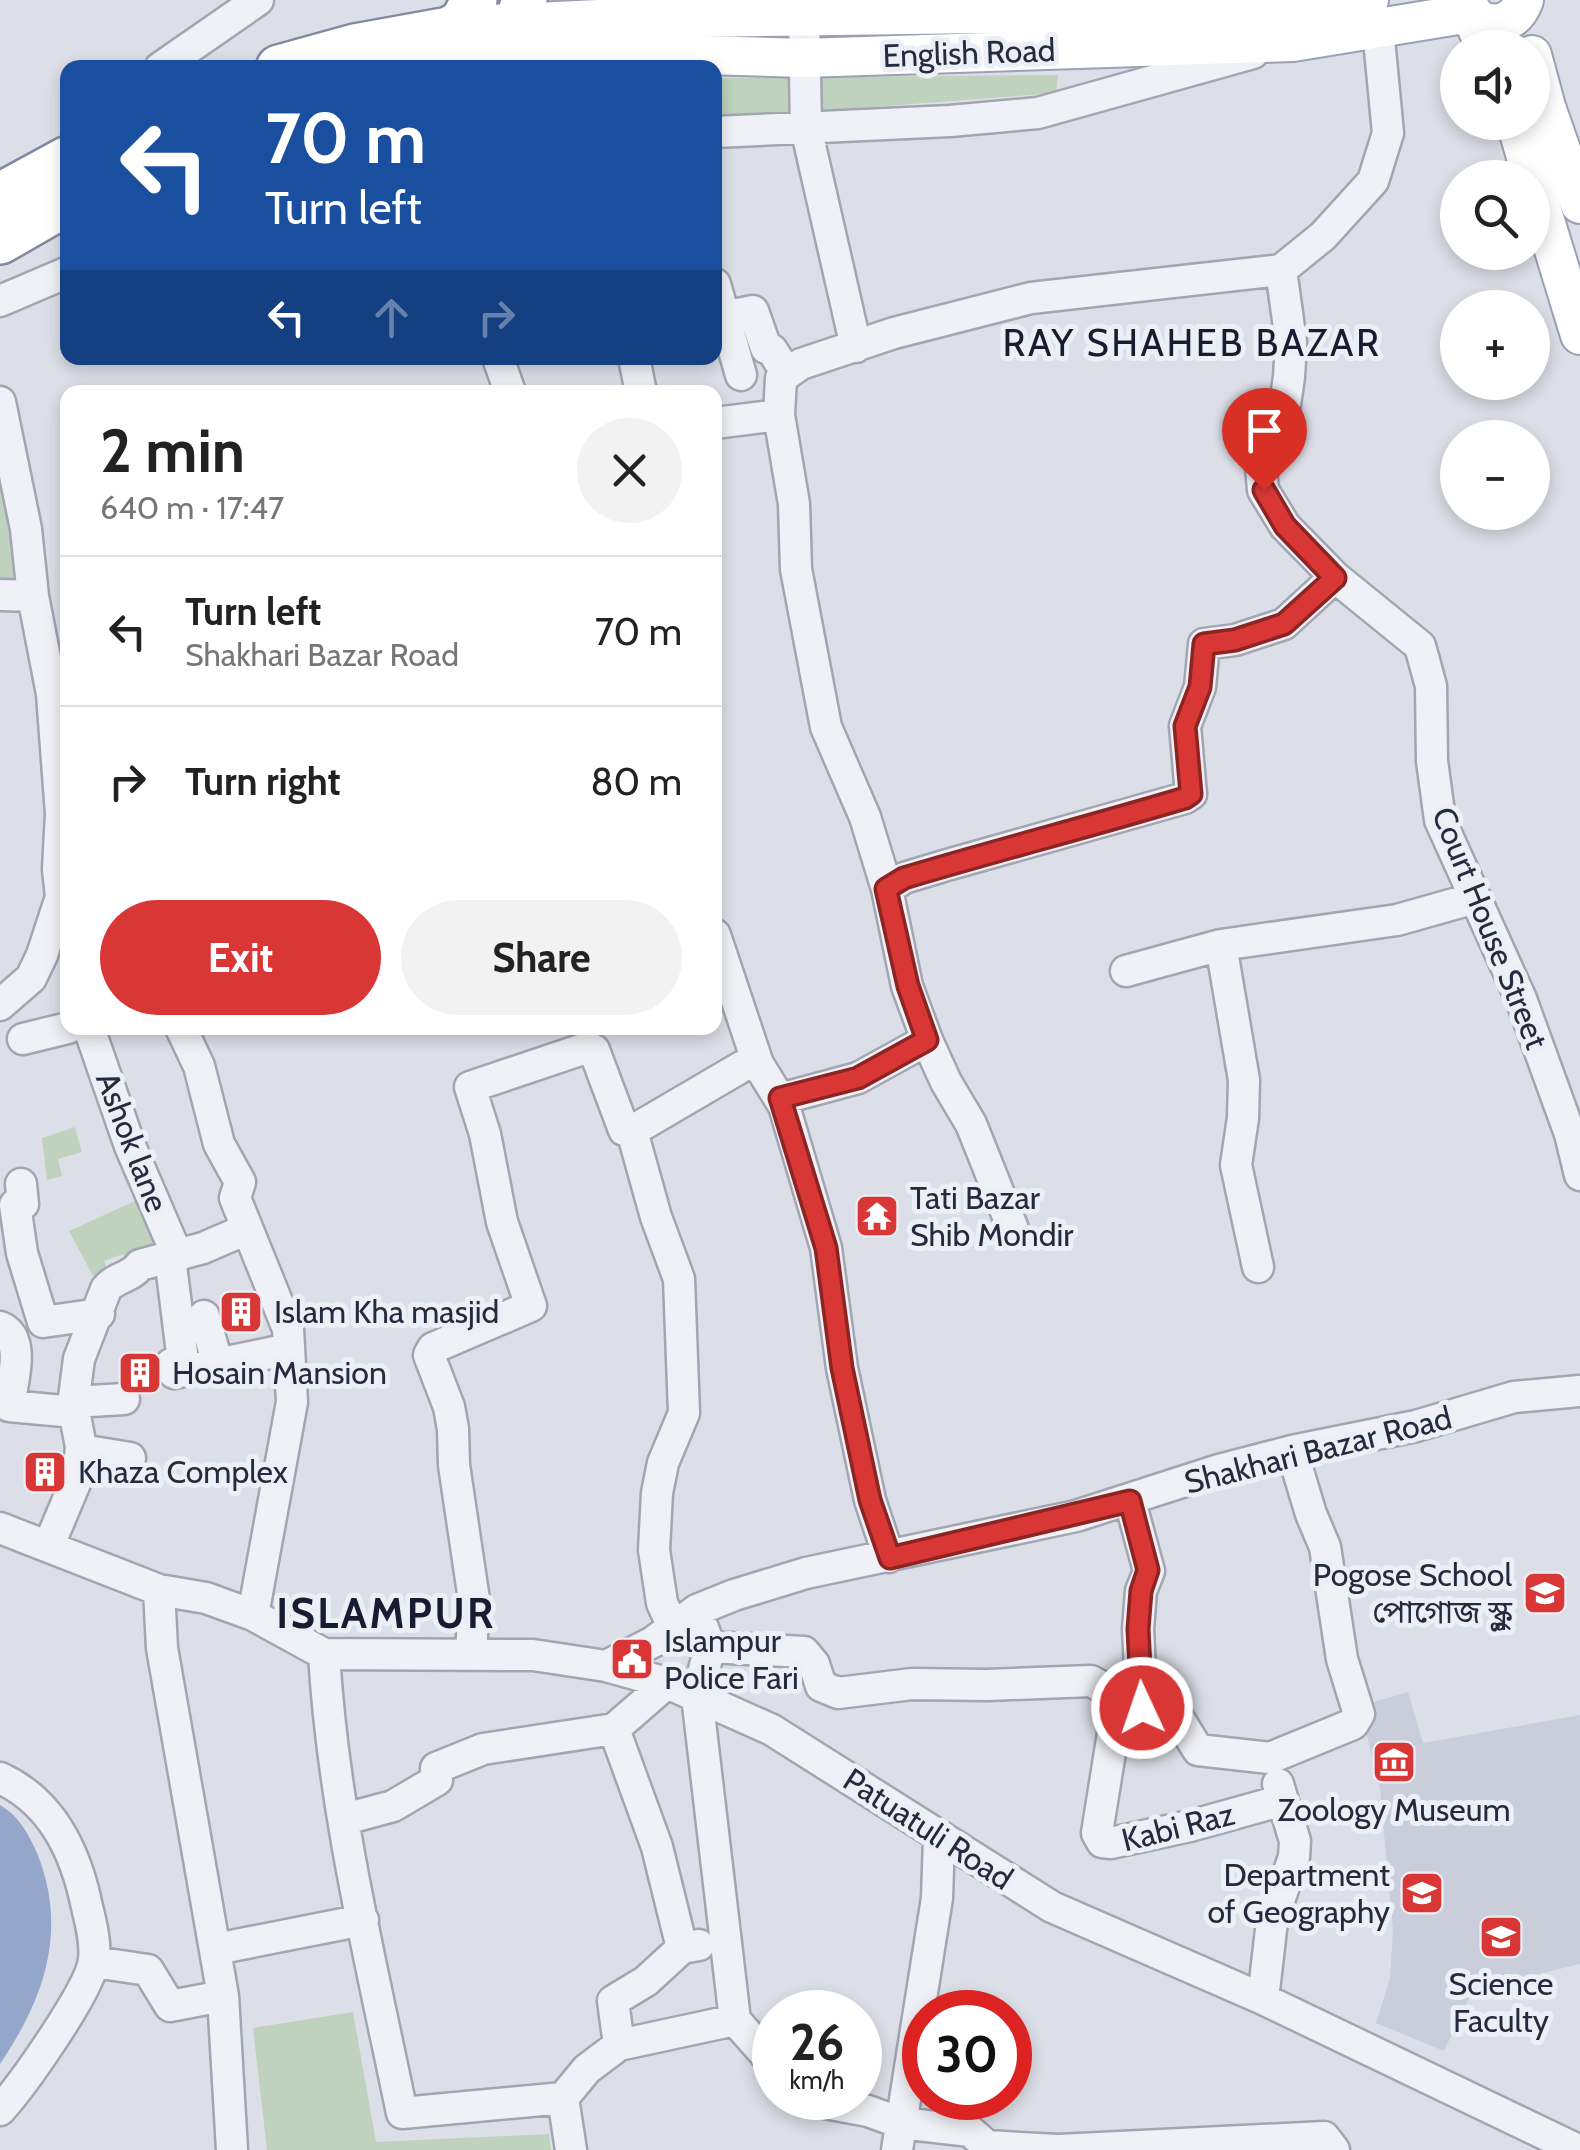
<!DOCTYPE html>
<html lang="en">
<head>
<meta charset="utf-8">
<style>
	body { margin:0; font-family:Cabin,"Noto Sans Bengali",sans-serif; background:#f2f2f2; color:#222; height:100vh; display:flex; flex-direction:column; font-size:38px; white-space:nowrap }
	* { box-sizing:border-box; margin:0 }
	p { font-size:32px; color:#767676 }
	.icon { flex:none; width:55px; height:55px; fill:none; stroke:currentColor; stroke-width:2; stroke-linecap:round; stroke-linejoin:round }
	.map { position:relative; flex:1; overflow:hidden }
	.details { position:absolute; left:60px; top:385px; width:662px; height:650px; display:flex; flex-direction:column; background:#fff; border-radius:20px; box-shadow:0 5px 15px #0003 }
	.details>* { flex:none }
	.hud { position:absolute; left:60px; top:60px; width:662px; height:305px; border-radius:20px; box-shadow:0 5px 15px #0003; background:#1a4fa0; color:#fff; overflow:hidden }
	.buttons { position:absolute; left:1440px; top:30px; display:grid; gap:20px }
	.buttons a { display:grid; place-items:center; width:110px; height:110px; border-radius:50%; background:#fff; box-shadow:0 5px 15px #0003; font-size:50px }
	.speed { position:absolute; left:752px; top:1990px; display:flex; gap:20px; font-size:50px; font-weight:700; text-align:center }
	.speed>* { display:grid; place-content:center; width:130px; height:130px; border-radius:50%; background:#fff; box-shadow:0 5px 15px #0003; line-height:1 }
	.speed small { font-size:25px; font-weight:400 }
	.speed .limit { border:15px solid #d22; background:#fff; color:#111 }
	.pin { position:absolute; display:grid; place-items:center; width:85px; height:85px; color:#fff; margin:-102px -42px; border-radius:50% 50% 50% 0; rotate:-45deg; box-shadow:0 0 10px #0007 }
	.pin .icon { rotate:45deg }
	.me { position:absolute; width:110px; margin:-55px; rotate:357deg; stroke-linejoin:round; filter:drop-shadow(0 0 8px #0008) }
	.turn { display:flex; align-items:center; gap:35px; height:210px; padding:0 40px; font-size:45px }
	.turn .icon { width:130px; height:130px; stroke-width:2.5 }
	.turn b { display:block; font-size:70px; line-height:85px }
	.lanes { display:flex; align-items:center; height:95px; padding:0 40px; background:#0003; justify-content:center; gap:50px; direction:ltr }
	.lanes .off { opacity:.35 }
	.round { display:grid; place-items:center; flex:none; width:105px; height:105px; border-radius:52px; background:#f2f2f2 }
	.headline { display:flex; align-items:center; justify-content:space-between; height:170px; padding:0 40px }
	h1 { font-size:60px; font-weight:700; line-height:75px }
	.button { display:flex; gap:20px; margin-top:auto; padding:20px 40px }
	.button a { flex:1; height:115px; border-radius:60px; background:#d83736; color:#fff; font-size:40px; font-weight:700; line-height:115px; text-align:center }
	.button a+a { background:#f2f2f2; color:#222 }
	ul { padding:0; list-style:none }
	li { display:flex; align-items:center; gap:30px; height:150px; padding:0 40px; border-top:2px solid #e0e0e0 }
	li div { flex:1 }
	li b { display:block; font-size:38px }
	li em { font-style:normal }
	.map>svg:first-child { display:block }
</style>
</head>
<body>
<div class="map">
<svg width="1580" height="2150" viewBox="0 0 1580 2150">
	<rect width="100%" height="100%" fill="#dddfe8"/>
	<path fill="#caceda" d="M1408,1692l15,51 157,-28v249l-107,26 -29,61 -68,-28 14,-45 3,-47 -13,-141 -20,-84z"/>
	<path fill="#bfd2bd" d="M1058,75l-2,18 -341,26v-41z
		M0,466l25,120 -25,2z
		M75,1127l7,25 -24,7 4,17 -15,4 -5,-42z
		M148,1195l24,59 -42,18 -7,-18 -19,7 7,18 -8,16 -34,-64z
		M353,2012l23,130 173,-8 2,16h-284l-14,-122z"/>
	<path fill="#94a7cb" d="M0,1805c19,11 28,28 37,48 31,77 8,144 -37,211z"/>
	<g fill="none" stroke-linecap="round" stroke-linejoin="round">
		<path stroke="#94a7cb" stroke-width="6" d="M95,1483l6,-19"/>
		<defs>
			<path id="minor" d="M804,16l2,112 50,219
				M160,68l98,-68
				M715,132l235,-11 88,-8 215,-60
				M1281,270l10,72 -2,35 -6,41 -22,49 2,23 22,36 50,51 85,69 11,40 1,75 8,59 81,179 49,135 10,41
				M715,284l26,91
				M0,301l68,-29
				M724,317l29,-6 13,37 6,2 15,24
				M498,358l12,34
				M634,358l7,34
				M0,402l26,127 7,67 19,98 9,120 -3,55 3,28 -19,58 -11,23 -31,27
				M715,423l64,-8
				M0,595l33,1
				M887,889l17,-11 43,-13 238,-67 6,-4 -6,-68 15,-39 4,-43 31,-4 49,-16 51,-47
				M715,935l43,129 26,42 42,142 16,120 28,132 19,57
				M1221,945l23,135 -1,38 -7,47 22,102
				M1126,971l95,-26 176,-25 78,-22
				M89,1028l41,118 47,109
				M181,1028l18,38 20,78 21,38 -5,16 53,131 4,73 -39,213
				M23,1039l45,-11
				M780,1099l78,-21 69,-38
				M632,1131l111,-65 15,-2
				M21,1184l2,20 -8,1 7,48 21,69 56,-8
				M1013,1229l-42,-105 -25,-42 -19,-42 -20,-54 -20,-97 -22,-72 -39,-90 -30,-158 -2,-65 -15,-89 2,-37 20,-14 93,-31 137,-35 250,-28 42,-34 50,-55 15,-48 -10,-104
				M170,1257l13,104 -12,3
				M204,1316l14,49
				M0,1327c27,11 12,56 9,79l65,6
				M174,1373l115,-24
				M73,1402l51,-3
				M81,1450l49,8
				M1130,1501l19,70 -8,20 -3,38 4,80
				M0,1528l159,62 47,8 47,17 71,39 209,1 73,11 61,17 105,47 280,177 211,92 315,151
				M49,1545l29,-69 3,-29 -8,-42 6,-46 27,-70c9,-12 25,-11 34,-24l63,-17 44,-19
				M159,1590l3,58 61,348 9,154
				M703,1628l7,19 -13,49 38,324 40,45
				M710,1647l94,5 10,12 7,22 17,7 74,-9 75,1 104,-4 51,28 37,10 19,31 72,8 83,-34 6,-10 -17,-55 -17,-112 -14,-33 -19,-63
				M324,1654c9,155 47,308 78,459l161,-15 8,52
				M471,1655l3,-55 -20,-135 -1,-36 -4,-22 -20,-52 4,-7 98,-42 -29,-84 -17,-88 -15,-47 119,-40 5,3 30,80 8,1 24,86 23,62 5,134 -21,50 -6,30 -3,57 8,53 11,24
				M606,1666l47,-24 44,-32 37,-15 72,-22 270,-57 143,-46 73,-19 124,-25 98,-29 66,-6
				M1119,1696l-22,137 5,9 9,1 79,-17 93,-26
				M614,1729l43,118 25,101
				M0,1778c53,24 76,75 87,129 4,16 9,36 7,53 -4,30 -72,126 -94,150
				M345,1819l48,-13 44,-26 -1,-12 47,-19 131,-20 53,-46
				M216,1949l147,-29
				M94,1962l54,8 22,36 53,-10
				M1263,1999l9,-78 22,-64 1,-16 -17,-57
				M619,2045l-6,-44 33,-20 36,-33 17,-3
				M563,2098l24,-29 32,-24 116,-25
				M815,2098l10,5 43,8 33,12 69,8 17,15 70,4
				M897,2150l40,-252 2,-60
				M1059,2150l265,-13 10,13"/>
			<path id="major" d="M1465,1l12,18c21,10 39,3 47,-19
				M491,24l108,-5 623,-8 129,-7 18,-4
				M1532,55l14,52 34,97
				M468,60l36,-3 168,-3 132,4 489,-16 177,-29 16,35
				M1516,122l16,56
				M1532,178l48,157"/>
			<path id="highway" d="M279,68l76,-21 94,-17 14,-8 11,-22
				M429,68c41,-9 88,-19 95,-68
				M0,196l68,-37
				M0,241l68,-39"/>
		</defs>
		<use href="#minor" stroke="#a2a5b2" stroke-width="35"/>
		<use href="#major" stroke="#9ba1b4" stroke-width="42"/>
		<use href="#highway" stroke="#838aa0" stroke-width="50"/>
		<use href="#minor" stroke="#f0f1f6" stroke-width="30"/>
		<use href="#major" stroke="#fff" stroke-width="38"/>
		<use href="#highway" stroke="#fff" stroke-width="45"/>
	</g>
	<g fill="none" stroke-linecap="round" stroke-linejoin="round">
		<defs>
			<path id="route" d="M1142,1708l-4,-79 3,-38 7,-21 -18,-69 -240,57 -20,-58 -28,-132 -16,-120 -46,-150 78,-20 69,-38 -19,-54 -22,-97 18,-11c93,-28 188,-52 281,-80l6,-4 -6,-68 15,-39 4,-43 31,-4 49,-16 51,-46 -50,-52 -21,-36"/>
		</defs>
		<use href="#route" stroke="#8c2423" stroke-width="25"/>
		<use href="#route" stroke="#d83736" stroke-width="18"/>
	</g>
	<defs>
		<symbol id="temple-square" viewBox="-11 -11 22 22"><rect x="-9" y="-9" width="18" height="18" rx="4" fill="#d83736" stroke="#eceff5"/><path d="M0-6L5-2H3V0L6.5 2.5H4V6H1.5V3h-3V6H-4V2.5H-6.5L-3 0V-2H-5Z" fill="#fff"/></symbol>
		<symbol id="building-square" viewBox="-11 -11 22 22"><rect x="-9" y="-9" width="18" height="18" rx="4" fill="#d83736" stroke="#eceff5"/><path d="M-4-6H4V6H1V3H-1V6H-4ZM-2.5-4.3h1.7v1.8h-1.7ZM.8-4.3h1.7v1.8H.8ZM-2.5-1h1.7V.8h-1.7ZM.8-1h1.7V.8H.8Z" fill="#fff"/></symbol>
		<symbol id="school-square" viewBox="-11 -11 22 22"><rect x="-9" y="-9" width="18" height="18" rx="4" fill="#d83736" stroke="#eceff5"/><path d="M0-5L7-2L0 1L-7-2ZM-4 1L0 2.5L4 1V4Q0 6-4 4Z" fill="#fff"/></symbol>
		<symbol id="civic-square" viewBox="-11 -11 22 22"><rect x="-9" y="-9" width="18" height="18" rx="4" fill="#d83736" stroke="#eceff5"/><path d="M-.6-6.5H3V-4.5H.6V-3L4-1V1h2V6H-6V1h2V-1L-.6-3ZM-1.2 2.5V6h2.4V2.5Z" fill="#fff"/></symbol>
		<symbol id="museum-square" viewBox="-11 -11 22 22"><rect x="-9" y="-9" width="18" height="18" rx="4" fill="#d83736" stroke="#eceff5"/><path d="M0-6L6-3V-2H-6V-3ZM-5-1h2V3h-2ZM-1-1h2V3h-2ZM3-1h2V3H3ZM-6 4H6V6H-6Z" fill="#fff"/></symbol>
		<symbol id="university-square" viewBox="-11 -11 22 22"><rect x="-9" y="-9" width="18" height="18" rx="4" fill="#d83736" stroke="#eceff5"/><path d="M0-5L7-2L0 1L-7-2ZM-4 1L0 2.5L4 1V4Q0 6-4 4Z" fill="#fff"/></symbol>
	</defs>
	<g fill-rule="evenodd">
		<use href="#temple-square" x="852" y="1191" width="50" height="50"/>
		<use href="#building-square" x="216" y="1287" width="50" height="50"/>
		<use href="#building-square" x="115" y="1348" width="50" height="50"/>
		<use href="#building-square" x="20" y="1447" width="50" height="50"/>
		<use href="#school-square" x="1520" y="1568" width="50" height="50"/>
		<use href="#civic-square" x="607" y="1634" width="50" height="50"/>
		<use href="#museum-square" x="1369" y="1737" width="50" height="50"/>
		<use href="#university-square" x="1397" y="1868" width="50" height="50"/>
		<use href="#university-square" x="1476" y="1912" width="50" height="50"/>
	</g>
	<g text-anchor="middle" stroke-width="10" stroke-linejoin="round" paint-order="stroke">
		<g font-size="32" fill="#252b3f" stroke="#eceff5">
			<text transform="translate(969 53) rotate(-2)" y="11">English Road</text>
			<text transform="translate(1490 928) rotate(68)" y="11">Court House Street</text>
			<text transform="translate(132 1142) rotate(69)" y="11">Ashok lane</text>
			<text transform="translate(1318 1450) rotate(-14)" y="11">Shakhari Bazar Road</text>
			<text transform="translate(1178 1827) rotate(-14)" y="11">Kabi Raz</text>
			<text transform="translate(928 1829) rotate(33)" y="11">Patuatuli Road</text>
		</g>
		<g font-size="32" fill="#252b3f" stroke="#eceff5" text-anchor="start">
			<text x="910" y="1209">Tati Bazar<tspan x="910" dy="37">Shib Mondir</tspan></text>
			<text x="274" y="1323">Islam Kha masjid</text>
			<text x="172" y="1384">Hosain Mansion</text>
			<text x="78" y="1483">Khaza Complex</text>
			<text x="1512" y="1586" text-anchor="end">Pogose School<tspan x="1512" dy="37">পোগোজ স্কুল</tspan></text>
			<text x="664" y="1652">Islampur<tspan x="664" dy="37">Police Fari</tspan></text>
			<text x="1394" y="1821" text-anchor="middle">Zoology Museum</text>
			<text x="1390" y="1886" text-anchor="end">Department<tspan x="1390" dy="37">of Geography</tspan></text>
			<text x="1501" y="1995" text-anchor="middle">Science<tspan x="1501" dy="37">Faculty</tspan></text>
		</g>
		<g font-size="38" letter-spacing="2.5" fill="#181c30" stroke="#eceff5">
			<text x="1192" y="356">RAY SHAHEB BAZAR</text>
		</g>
		<g font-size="42" font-weight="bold" letter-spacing="2.5" fill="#181c30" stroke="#eceff5">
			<text x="386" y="1628">ISLAMPUR</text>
		</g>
	</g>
</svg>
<div class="buttons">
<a><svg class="icon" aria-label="sound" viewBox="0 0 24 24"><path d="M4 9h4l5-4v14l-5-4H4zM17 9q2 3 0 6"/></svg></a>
<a><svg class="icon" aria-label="search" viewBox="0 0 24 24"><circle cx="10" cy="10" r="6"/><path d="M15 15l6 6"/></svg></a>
<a>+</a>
<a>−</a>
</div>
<div class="speed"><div>26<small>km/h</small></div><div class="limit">30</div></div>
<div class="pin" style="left:1264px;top:490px;background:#d93025"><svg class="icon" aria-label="arrive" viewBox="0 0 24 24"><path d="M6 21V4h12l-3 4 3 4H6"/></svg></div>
<svg class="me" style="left:1142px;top:1708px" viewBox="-20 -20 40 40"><circle r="17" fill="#d83736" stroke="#fff" stroke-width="3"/><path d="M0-11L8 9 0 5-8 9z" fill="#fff"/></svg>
<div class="hud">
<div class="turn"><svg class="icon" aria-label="left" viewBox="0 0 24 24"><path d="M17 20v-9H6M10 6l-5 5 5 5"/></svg><div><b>70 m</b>Turn left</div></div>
<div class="lanes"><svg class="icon" aria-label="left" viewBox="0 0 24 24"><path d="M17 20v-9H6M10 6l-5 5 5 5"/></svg><svg class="icon off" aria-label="ahead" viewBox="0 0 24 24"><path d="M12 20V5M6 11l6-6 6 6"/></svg><svg class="icon off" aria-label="right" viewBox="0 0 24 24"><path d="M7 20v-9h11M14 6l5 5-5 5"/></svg></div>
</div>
<section class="details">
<div class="headline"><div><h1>2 min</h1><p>640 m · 17:47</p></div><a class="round"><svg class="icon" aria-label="close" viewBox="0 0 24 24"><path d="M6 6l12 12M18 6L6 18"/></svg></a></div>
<ul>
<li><svg class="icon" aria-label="left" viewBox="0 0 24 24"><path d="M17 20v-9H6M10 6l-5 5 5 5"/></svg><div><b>Turn left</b><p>Shakhari Bazar Road</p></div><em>70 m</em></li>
<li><svg class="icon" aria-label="right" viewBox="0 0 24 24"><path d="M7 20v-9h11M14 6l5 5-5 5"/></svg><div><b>Turn right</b></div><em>80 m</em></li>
</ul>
<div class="button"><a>Exit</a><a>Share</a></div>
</section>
</div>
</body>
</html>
